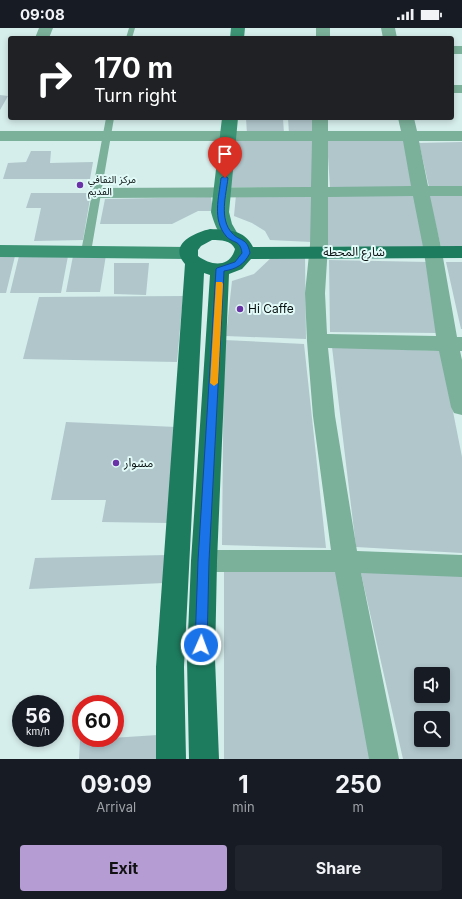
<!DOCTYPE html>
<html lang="en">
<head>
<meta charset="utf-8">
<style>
	body { margin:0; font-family:Inter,"Noto Sans Arabic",sans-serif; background:#20242c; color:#f1f3f6; height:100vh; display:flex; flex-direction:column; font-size:15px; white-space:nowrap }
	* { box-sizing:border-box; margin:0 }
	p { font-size:13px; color:#9ea1a6 }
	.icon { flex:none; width:22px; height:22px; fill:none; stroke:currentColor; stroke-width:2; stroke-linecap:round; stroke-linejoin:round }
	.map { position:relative; height:731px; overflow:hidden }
	.sheet { display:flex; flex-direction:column; background:#171b24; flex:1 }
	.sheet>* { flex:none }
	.top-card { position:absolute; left:8px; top:8px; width:446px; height:84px; border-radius:4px; box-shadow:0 2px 6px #0003; background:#202124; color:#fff; overflow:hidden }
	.fabs { position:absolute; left:414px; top:639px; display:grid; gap:8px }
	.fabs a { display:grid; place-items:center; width:36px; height:36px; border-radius:4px; background:#171b24; box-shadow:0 2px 6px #0003; font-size:20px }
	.speed { position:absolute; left:12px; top:667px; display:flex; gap:8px; font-size:20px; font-weight:700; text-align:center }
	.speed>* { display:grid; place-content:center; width:52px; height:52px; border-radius:50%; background:#171b24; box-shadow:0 2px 6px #0003; line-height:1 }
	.speed small { font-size:10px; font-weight:400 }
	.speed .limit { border:6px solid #d22; background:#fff; color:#111 }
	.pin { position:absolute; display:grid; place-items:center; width:34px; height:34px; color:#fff; margin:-41px -17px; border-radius:50% 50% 50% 0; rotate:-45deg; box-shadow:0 0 4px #0007 }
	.pin .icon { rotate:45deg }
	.me { position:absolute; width:44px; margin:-22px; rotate:2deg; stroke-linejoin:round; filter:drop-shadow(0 0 3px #0008) }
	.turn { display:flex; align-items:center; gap:14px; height:84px; padding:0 20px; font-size:18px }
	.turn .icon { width:52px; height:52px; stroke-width:2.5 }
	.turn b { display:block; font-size:28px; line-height:34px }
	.eta { display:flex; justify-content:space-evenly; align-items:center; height:68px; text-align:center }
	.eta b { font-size:24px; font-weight:700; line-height:28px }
	.button { display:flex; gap:8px; margin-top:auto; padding:8px 20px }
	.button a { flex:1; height:46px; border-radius:4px; background:#b59cd3; color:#111; font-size:16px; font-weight:700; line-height:46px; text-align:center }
	.button a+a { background:#20242c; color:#f1f3f6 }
	.status { display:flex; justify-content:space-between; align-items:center; height:28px; padding:0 20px; background:#171b24; direction:ltr }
	.status svg { height:11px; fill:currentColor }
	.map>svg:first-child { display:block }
</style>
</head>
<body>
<div class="status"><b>09:08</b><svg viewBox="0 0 49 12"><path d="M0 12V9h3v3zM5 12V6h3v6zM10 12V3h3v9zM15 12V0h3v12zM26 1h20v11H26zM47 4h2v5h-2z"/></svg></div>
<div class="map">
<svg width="462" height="731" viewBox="0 0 462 731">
	<rect width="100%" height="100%" fill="#d5edeb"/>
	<path fill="#b0c6cb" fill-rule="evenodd" d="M0,67l8,1 -8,14z
		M246,90h37l1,16h-37z
		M288,90h26v15l-25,1z
		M235,111l78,1 1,48 -84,-1z
		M410,112l4,47h-84l-3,-46z
		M462,114v45h-33l-10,-44z
		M31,123h20l-1,12 43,-1 -3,17h-87l5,-16 18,-1z
		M31,165h60l-8,47 -49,1 7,-33h-15z
		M236,167h78l-2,47 -42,-2 -5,-9 -13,-8 -18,-7z
		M414,167l11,53 -98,-2v-50z
		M429,168h33v51h-21z
		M211,169l2,14h-15l-26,13h-72l5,-25z
		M106,227l-6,37h-34l7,-36z
		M0,228h15l-9,37h-6z
		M19,228h49l-7,37h-51z
		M273,228h32l1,83 -80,-3 6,-55 22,-7z
		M329,232l98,2 10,71 -107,-1z
		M446,234h16v67h-1z
		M114,235h35l-3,32 -32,-1z
		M183,268l-6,66 -154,-3 16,-62z
		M224,312l80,4 22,204 -104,-3z
		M332,319l109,4 21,106v96l-106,-6z
		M66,394l110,5 -7,96 -67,-1 4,-22h-55z
		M167,527l-3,28 -135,6 6,-31z
		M337,540l33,191h-146v-190z
		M360,541l102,6v184h-59zM421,646h22v22h-22zM421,690h22v22h-22z
		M158,707l1,24h-80l1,-19z"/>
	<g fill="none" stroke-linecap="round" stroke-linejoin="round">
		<path fill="#7bb09a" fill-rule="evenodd" d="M129,0h6l-3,10h-6z
			M106,90h8l-23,134 -5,3 -5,-3z"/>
		<path fill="#7bb09a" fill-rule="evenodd" d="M39,0h14l-4,10h-14z
			M316,0h14v10h-14z
			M381,0h14l2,10h-14z
			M452,18h10v8h-10z
			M452,57h10v8h-10z
			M312,90h16v13h73l-3,-13h16l3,13h45v10h-43l9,45h34v10h-32l12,56 15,85h5v14h-2l2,9v55l-8,-2 -3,-6 -12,-56 -111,-3 7,68 22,135 105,4v22l-101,-4 38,186h-30l-34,-187h-131l-9,-3 -4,-8 4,-8 9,-3h127l-18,-134 -6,-75 -2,-48 5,-48 1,-48 -214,1 -6,-1 -3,-4 3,-4 6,-1 214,-1 1,-46h-312v-10h312zM328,113h75l8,45 -83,1zM413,168l11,56 12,84 -109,-2 -2,-41 3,-48v-48z"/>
		<path fill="#3c9475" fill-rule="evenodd" d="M231,0h14l-1,10h-14z
			M222,90h16l-9,94 3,12 7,12 -3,4 -6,2 -6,-2c-7,-9 -10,-17 -13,-28z
			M0,217l188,2 7,2 2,4 -2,4 -7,2 -188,-2z"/>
		<path fill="#1d7c5e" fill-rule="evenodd" d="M210,201c18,1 34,0 43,18l209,-1v12l-211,1 -9,10 -13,5 -12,287 -2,98 4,100h-30l-2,-100 4,-98 19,-286 -6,-2 -20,394 2,92h-30v-92l29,-403c-17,-19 8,-31 25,-35zM212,212c9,0 19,0 23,9 -5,19 -24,17 -37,7v-6l3,-4z"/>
	</g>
	<path fill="#1a73e8" stroke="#114b97" d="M225,148l3,2c-2,17 -9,41 4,55 8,9 15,4 18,20 -6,12 -14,16 -26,18l-15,290 -2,84 -2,4 -4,1 -4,-1 -2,-4 3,-84 18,-292 1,-1 18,-6 7,-9c-2,-14 -9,-9 -16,-17 -14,-17 -7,-38 -5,-58z"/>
	<path fill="#f59e0b" d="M216,254h6l1,2 -5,99 -4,3 -4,-3z"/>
	<g fill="#6b32a8" stroke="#e2faf8" stroke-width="1.5">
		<circle cx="80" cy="157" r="4"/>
		<circle cx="240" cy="281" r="4"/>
		<circle cx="116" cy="435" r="4"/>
	</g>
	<g text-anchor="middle" stroke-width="4" stroke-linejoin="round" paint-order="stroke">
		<g font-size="10" fill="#08100f" stroke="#e2faf8" text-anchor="start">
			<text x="88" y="155">مركز الثقافي<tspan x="88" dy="12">القديم</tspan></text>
		</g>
		<g font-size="12" fill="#08100f" stroke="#e2faf8">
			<text x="354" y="228">شارع المحطة</text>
		</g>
		<g font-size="12" fill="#08100f" stroke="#e2faf8" text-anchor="start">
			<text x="248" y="285">Hi Caffe</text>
			<text x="124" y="439">مشوار</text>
		</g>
	</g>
</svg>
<div class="fabs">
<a><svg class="icon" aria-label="sound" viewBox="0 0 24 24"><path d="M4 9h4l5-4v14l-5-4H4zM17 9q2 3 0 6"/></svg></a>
<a><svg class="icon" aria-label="search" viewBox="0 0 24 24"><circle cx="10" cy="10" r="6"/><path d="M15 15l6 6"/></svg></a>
</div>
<div class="speed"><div>56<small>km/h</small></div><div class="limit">60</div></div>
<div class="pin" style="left:225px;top:150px;background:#d93025"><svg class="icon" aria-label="arrive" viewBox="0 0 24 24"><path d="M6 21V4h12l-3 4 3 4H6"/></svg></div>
<svg class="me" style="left:201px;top:617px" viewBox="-20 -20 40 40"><circle r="17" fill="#1a73e8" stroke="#fff" stroke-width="3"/><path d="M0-11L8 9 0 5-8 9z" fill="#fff"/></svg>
<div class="top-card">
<div class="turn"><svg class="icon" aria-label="right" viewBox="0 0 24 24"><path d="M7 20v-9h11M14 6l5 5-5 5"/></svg><div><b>170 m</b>Turn right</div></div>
</div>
</div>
<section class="sheet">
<div class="eta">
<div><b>09:09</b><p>Arrival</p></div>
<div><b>1</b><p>min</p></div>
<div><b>250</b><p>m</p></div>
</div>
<div class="button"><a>Exit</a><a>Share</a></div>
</section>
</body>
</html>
